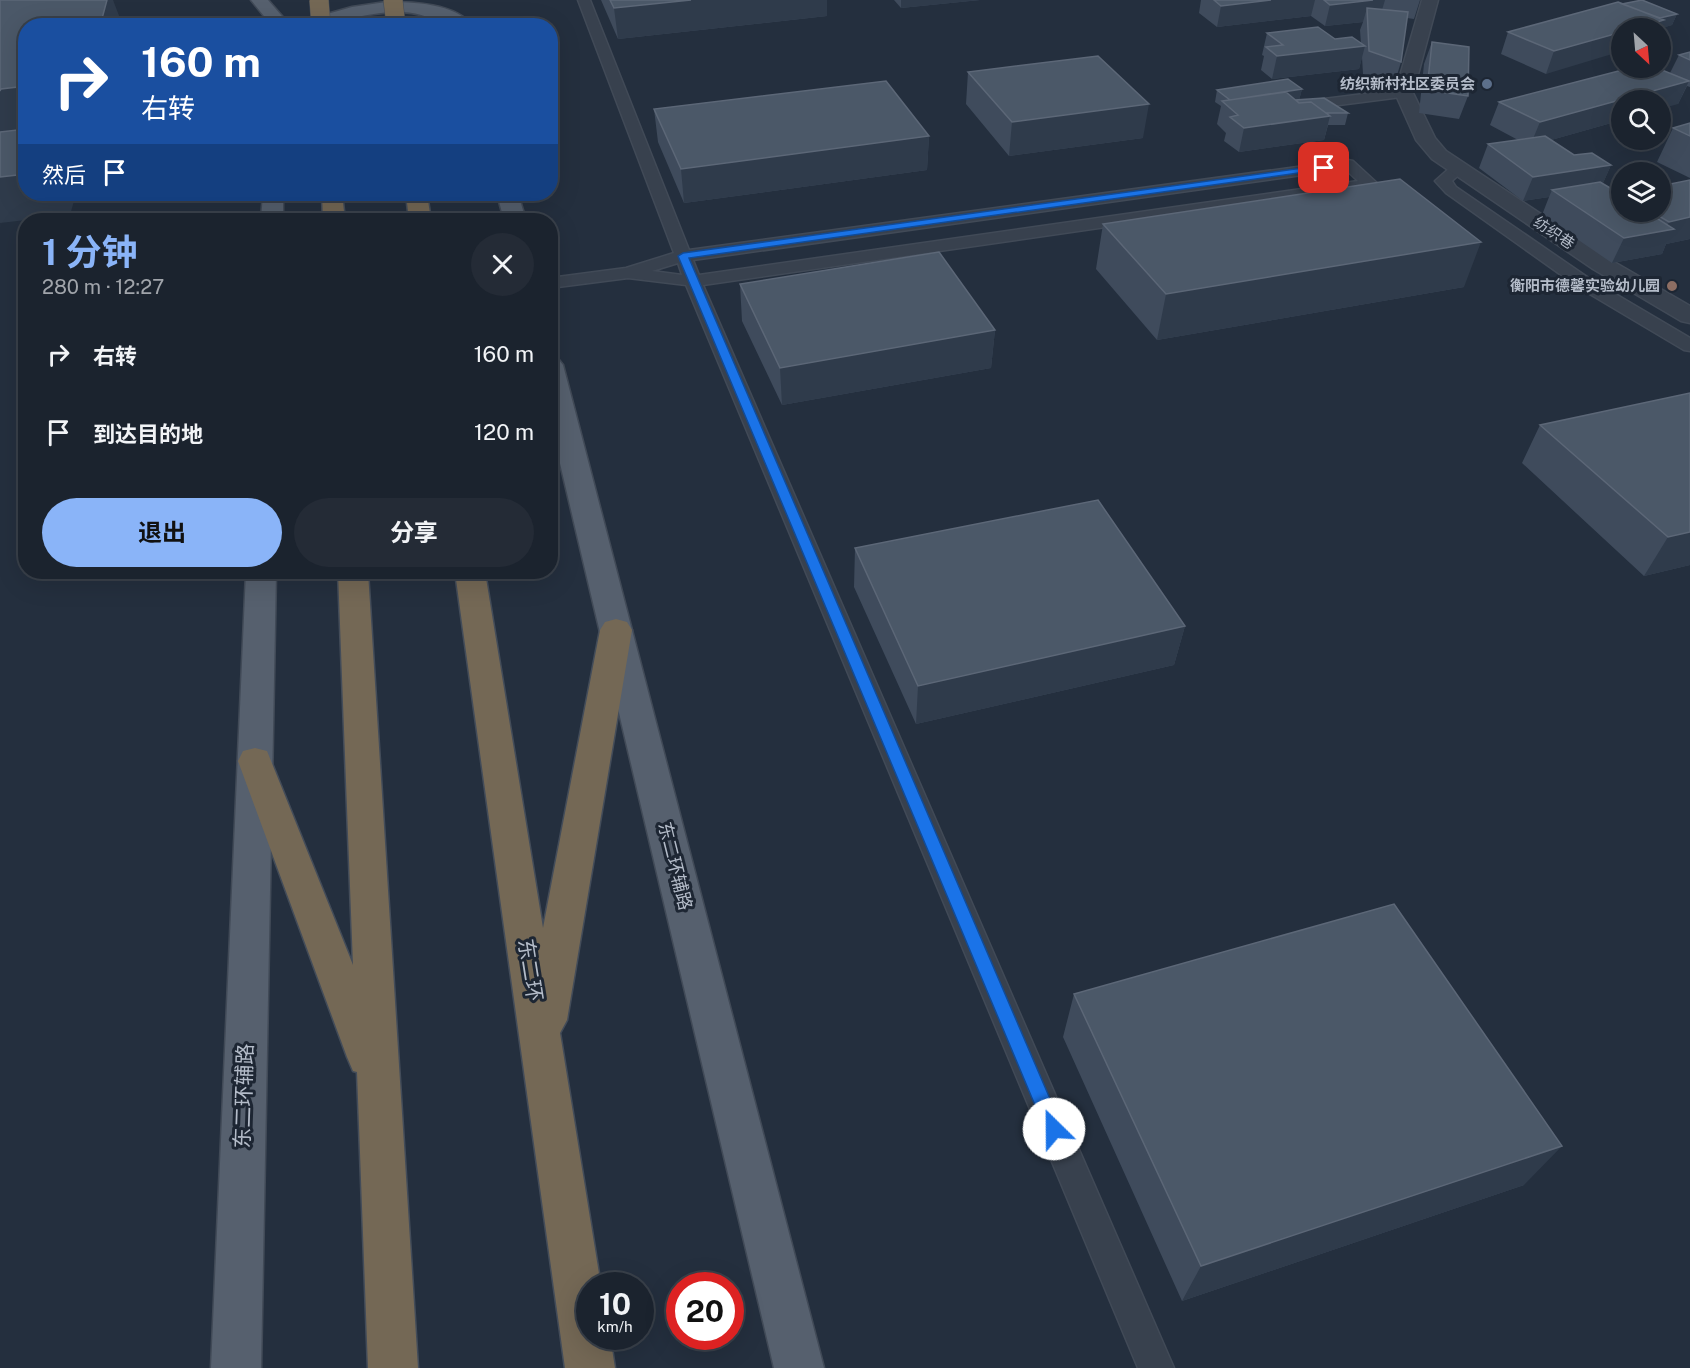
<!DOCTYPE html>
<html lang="zh">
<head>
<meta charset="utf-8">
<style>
	body { margin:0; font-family:"Public Sans","Noto Sans SC",sans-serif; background:#242b36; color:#f1f3f6; height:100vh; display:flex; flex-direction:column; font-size:22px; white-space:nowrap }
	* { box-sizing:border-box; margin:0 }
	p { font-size:20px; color:#a0a4aa }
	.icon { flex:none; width:33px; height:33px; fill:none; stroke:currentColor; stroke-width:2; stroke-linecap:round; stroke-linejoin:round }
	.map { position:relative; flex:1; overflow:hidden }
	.side { position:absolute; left:18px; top:213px; width:540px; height:366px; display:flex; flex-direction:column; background:#1b232e; border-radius:24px; box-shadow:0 6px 24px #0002,0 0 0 2px #39404a }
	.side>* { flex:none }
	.banner { position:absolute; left:18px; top:18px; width:540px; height:183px; border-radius:24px; box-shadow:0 6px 24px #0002,0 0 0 2px #39404a; background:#1a4fa0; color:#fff; overflow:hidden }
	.needle { width:39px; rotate:154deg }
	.tools { position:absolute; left:1611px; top:18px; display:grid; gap:12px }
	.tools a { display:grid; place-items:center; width:60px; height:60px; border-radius:50%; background:#1b232e; box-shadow:0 6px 24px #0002,0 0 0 2px #39404a; font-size:30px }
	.speed { position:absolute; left:576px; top:1272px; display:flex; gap:12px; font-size:30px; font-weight:700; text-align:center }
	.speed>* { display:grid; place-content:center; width:78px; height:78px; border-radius:50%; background:#1b232e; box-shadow:0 6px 24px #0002,0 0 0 2px #39404a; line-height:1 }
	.speed small { font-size:15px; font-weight:400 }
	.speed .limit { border:9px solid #d22; background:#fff; color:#111 }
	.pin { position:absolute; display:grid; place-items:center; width:51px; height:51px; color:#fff; margin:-26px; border-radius:12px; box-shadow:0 3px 9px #0006 }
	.me { position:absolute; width:66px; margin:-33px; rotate:337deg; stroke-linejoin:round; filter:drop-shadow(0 0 4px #0008) }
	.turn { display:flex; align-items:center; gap:21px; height:126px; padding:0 24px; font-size:27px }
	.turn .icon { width:78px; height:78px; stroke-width:2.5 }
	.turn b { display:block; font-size:42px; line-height:51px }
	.then { display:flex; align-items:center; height:57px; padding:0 24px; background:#0003; gap:12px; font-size:22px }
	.round { display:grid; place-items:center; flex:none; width:63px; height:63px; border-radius:32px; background:#242b36 }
	.headline { display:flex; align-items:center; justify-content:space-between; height:102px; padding:0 24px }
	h1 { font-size:36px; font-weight:700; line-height:45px; color:#8ab4f8 }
	.action { display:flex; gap:12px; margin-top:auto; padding:12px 24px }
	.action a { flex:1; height:69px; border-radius:36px; background:#8ab4f8; color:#111; font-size:24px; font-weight:700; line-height:69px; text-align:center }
	.action a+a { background:#242b36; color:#f1f3f6 }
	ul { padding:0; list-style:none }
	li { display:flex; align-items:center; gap:18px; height:78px; padding:0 24px }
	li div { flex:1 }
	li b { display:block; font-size:22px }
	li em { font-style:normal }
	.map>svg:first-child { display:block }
</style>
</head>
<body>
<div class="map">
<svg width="1690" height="1368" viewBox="0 0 1690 1368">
	<rect width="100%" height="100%" fill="#242f3e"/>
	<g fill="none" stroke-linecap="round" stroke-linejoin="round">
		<defs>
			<path id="lane" d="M578,0h12l99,250 659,-90 5,1 25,23 -8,5 -667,96 471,1083h-36l-452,-1083 -58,-7 -78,10v-10l76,-10 48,-15zM1345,169l13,12 -659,94 -6,-15zM678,263l4,12 -30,-4z
				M1404,89l5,1 2,3 -2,3 -109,14 -7,-4 7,-4z
				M1458,163l8,5 -14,13 4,6 134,92 100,59v13l-6,-1 -106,-63 -132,-94 -11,-12 18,-16z"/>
			<path id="street" d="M1422,0h16l-25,93 22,45 11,13 163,108 81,47v17l-9,-2 -88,-52 -161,-110 -16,-19 -21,-47z"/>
			<path id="primary" d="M251,0h17l20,23 -2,3h-14z
				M386,2c27,0 69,1 87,24 -7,0 -16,1 -23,-1 -18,-6 -28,-12 -48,-13 -37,-1 -70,14 -105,14l2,-4 53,-15z
				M263,194h20v26h-22z
				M497,194h21l8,26h-22z
				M550,358l9,2 4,5 261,1003h-50l-224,-947z
				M246,572h30l-15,796h-50z"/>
			<path id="highway" d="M322,194h20l3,26h-22z
				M406,194h21l4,26h-22z
				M338,572h30l50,796h-50l-11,-296 -4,-1 -6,-14 -109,-296 5,-10 12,-3 12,3 86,214z
				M455,572h30l58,356 57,-298 5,-8 11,-3 11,3 5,8 -65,390 -7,13 41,253h-11v50h20l5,32h-50z"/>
		</defs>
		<use href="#lane" stroke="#414a57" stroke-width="3"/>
		<use href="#street" stroke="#414a57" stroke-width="3"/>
		<use href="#primary" stroke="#414a57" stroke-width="3"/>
		<use href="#highway" stroke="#434c59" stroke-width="3"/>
		<use href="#lane" fill="#38414e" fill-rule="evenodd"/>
		<use href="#street" fill="#38414e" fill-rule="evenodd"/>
		<use href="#primary" fill="#56606e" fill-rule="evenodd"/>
		<use href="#highway" fill="#746855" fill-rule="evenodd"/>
		<defs>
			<path id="highway-bridge" d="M319,0l2,26
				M393,0l3,26"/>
		</defs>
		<use href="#highway-bridge" stroke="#434c59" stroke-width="20" stroke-linecap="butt"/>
		<use href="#highway-bridge" stroke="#746855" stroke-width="19"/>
	</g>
	<path fill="#3f4b5c" d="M601,0h226v16l-209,23z
		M894,0h86l-79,8z
		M1201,0h219l-6,19 -7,-1 -6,44 -7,23 -31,-11 -1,-17 -3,12 -87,10 -11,-9 3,-14 -2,-1 5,-22 68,6 26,5 -1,-14 3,-8 -38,4 -14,-10 -94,11 -18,-14z
		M1622,4l55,10 -5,11 -11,3h-39l-76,46 -45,-20 7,-22z
		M1432,42l36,54 -9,23 -40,-6 5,-49z
		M1690,52v35l-3,-1 -9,18 -56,-4v20l-71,20 23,15 37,10 -8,18 19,29h38l30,-32v59l-24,5 -4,10 -50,9 -70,-48 7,-18 -26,4 -44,-33 9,-24 30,-4 -28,-15 9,-23 171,-29 9,-18z
		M968,72l175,66 -134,18 -43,-52z
		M1302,89l-3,11 49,13 -3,12h-17l-4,15 -85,12 -15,-11 2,-8 -9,-9 4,-18 -6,-4 2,-12z
		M654,109l275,27 -2,34 -243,33 -26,-61z
		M1690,123v55l-33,-16 16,-34z
		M1103,224l361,63 -307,53 -61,-71z
		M740,284l255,46 -4,38 -209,37 -40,-84z
		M1690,393v172l-46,11 -122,-113 18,-38z
		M855,548l330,78 -11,39 -258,59 -62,-137z
		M1074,994l450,191 -342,116 -119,-264z"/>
	<path fill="#2f3b4b" d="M107,0h6l10,26h-23z
		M691,0h136v16l-209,23 -4,-31z
		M901,0h79l-79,8z
		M1271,0h44l-4,16 -94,11 4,-21z
		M1373,0h12l-6,20 -12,-12 -4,14 -38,4 5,-21z
		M1677,14l-5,11 -12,4 -16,-1 3,-7z
		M1622,32v19l-76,23 8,-23z
		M1365,46l-6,23 -87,10 5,-23z
		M1689,81l-11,23 -18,5v-9h-38v20l-92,26 10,-24z
		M26,86v108h50l-6,21 -70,8v-132l1,-2z
		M1302,89l-3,12 -69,-1z
		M1149,104l-6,34 -134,18 3,-34z
		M1330,116l-6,24 -85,12 5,-24z
		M929,136l-2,34 -243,33 -3,-34z
		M1611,165l-11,25h-48l-3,7 -26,4 10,-24z
		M1690,217v22l-24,5 -4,10 -50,9 12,-25 40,-7 5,-9z
		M1481,242l-17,45 -307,53 9,-46z
		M995,330l-4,38 -209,37 -2,-37z
		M1690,532v33l-46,11 24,-39z
		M1185,626l-11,39 -258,59 2,-38z
		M1562,1146l-38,39 -342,116 19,-35z"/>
	<path fill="#4b5868" stroke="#5c6777" stroke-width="1.5" d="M0,0h107l-7,26h-74v60l-25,3 -1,2z
		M610,0h81l-77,8z
		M1214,0h57l-50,6z
		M1324,0h49l-43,5z
		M1642,0l35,14 -17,4 -38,-14z
		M1618,2l46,18 -17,5 8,3h-33v4l-68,19 -46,-19z
		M1367,8l41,4 -7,50 -32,-11z
		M1318,27l17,12 17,-2 13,9 -88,10 -11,-9 17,-2 -16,-12z
		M1432,42l37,5 -1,49 -41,-6z
		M1690,52v8l-11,-5z
		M1098,56l51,48 -137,18 -44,-50z
		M1630,68h27l32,13 -149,41 -41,-20z
		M1288,79l14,10 -72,11 -13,-10z
		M886,81l43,55 -248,33 -27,-60z
		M1286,92l13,11 12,-1 19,14 -86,12 -14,-11 8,-2 -16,-14z
		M1324,98l24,15h-22l-15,-11 -12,1 -3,-3z
		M1690,123v13l-17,-8z
		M26,129v45l-26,3v-45z
		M1545,136l29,19 18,-2 19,12 -78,12 -45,-33z
		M1400,179l81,63 -315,52 -63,-70z
		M1690,180v37l-21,5 -17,-10h8v-26z
		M1600,182l22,13v17h25l27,17 -50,9 -72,-48z
		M939,252l56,78 -215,38 -40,-84z
		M1690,393v139l-22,5 -128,-112z
		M1098,500l87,126 -267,60 -63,-138z
		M1394,904l168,242 -361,120 -127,-272z"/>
	<path fill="#1a73e8" stroke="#114b97" stroke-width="1.5" d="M1324,165l4,3 -1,1 -638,89 374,871 -3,6 -6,3 -6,-3 -3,-6 -367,-873 5,-3z"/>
	<circle fill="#5c6f8a" stroke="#1d2633" stroke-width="2" cx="1487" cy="84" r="6"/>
	<circle fill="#8d6e63" stroke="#1d2633" stroke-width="2" cx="1672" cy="286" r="6"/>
	<g text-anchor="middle" stroke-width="6" stroke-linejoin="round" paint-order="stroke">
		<g font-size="15" font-weight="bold" fill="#b4bcc9" stroke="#1d2633" text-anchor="end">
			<text x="1475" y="89">纺织新村社区委员会</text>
			<text x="1660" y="291">衡阳市德馨实验幼儿园</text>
		</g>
		<g font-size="15" fill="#b4bcc9" stroke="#1d2633">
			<text transform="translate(1554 233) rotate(34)" y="5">纺织巷</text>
		</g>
		<g font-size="18" fill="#b4bcc9" stroke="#1d2633">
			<text transform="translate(675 866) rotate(76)" y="6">东二环辅路</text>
		</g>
		<g font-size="21" fill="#b4bcc9" stroke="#1d2633">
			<text transform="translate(530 970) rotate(81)" y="7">东二环</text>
			<text transform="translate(244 1096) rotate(-88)" y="7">东二环辅路</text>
		</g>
	</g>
</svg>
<div class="tools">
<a><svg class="needle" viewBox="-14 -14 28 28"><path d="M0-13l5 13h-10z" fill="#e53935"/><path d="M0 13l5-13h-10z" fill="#a0a4aa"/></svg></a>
<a><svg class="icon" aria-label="search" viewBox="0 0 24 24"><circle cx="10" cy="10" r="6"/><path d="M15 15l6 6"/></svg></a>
<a><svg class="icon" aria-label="layers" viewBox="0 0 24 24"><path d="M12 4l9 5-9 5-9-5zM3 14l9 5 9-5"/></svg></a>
</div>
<div class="speed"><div>10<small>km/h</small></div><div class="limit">20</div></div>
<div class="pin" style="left:1324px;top:168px;background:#d93025"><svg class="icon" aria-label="arrive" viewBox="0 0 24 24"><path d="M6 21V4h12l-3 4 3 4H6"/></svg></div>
<svg class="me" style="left:1054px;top:1129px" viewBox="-20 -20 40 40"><circle r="19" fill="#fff"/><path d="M0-13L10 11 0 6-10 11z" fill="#1a73e8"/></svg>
<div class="banner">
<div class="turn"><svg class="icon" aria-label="right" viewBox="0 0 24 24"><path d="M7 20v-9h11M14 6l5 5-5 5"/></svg><div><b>160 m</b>右转</div></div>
<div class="then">然后<svg class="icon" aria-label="arrive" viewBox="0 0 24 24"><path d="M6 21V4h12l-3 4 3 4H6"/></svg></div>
</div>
<section class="side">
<div class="headline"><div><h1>1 分钟</h1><p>280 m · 12:27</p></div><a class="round"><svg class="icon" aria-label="close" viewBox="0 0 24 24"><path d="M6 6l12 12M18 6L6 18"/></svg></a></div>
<ul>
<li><svg class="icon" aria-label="right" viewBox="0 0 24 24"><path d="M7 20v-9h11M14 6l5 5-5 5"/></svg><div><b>右转</b></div><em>160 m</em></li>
<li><svg class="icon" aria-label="arrive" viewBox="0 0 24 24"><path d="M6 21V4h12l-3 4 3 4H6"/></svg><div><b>到达目的地</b></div><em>120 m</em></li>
</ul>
<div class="action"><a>退出</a><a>分享</a></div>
</section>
</div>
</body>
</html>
